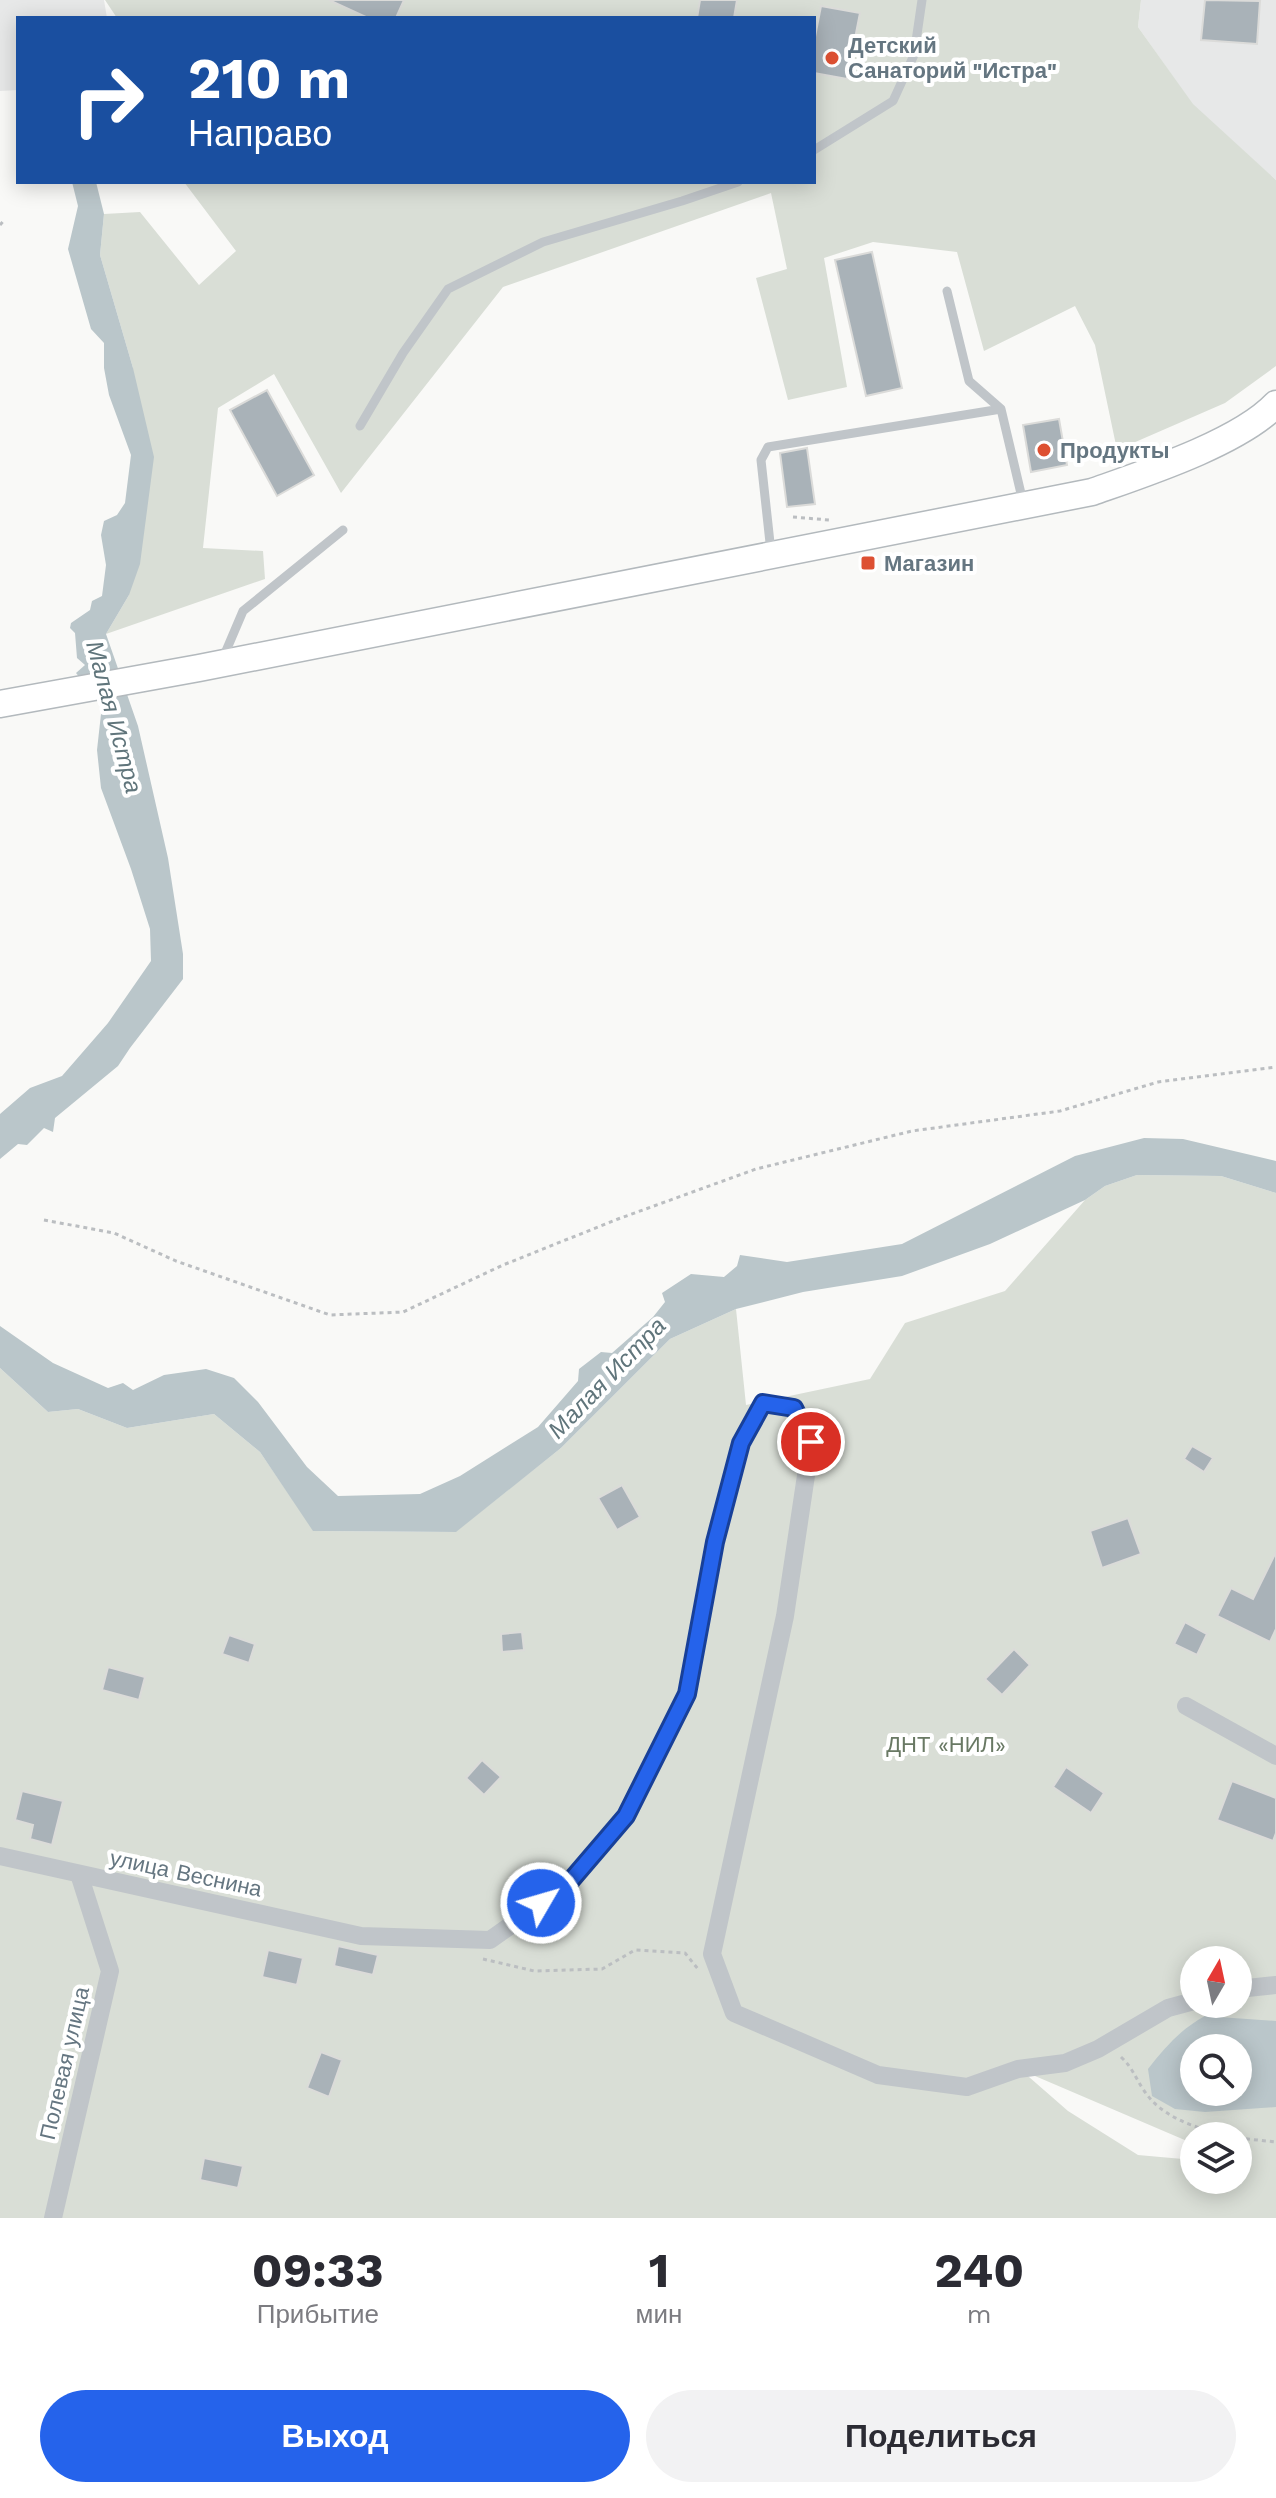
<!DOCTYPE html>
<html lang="ru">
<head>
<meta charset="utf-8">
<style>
	body { margin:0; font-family:"Work Sans",sans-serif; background:#f2f2f3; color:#2b2b33; height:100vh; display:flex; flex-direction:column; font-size:30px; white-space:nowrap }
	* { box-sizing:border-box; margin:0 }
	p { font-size:26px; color:#7c7c81 }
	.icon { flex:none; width:44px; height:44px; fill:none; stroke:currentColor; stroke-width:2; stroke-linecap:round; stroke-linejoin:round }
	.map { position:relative; height:2218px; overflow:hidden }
	.side { display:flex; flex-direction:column; background:#fff; flex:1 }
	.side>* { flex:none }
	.banner { position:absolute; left:16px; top:16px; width:800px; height:168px; border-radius:0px; box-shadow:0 4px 20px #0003; background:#1a4fa0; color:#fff; overflow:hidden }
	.needle { width:52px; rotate:9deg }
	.fabs { position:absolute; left:1180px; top:1946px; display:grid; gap:16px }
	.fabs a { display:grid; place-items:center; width:72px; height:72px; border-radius:50%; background:#fff; box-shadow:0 4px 20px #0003; font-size:40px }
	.pin { position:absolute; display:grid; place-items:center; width:68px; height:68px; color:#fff; margin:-34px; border:4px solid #fff; border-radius:50%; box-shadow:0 2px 8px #0007 }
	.me { position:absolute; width:88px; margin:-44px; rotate:52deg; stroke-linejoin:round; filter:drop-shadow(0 0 6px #0008) }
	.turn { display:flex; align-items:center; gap:28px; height:168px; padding:0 40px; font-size:36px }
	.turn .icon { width:104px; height:104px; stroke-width:2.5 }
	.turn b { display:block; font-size:56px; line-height:68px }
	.eta { display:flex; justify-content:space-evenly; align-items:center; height:136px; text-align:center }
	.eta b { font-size:48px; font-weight:700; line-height:56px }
	.cta { display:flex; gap:16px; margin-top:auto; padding:16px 40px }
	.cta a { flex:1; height:92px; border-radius:48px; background:#2563eb; color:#fff; font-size:32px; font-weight:700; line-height:92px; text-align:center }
	.cta a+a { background:#f2f2f3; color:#2b2b33 }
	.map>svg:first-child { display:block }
</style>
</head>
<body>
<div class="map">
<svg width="1276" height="2218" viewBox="0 0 1276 2218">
	<rect width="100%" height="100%" fill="#f9f9f7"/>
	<path fill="#e7e8e8" d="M0,0h104l3,18h-89v72l-18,1z
		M1141,0h135v180l-83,-75 -55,-78z"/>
	<path fill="#d9ded6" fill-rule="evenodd" d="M105,0h1036l-3,27 55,77 83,76v186l-51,37 -108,47 -22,-105 -20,-39 -91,45 -27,-99 -84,-10 -49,16 23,129 -59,13 -32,-122 31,-9 -16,-76 -268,94 -162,206 -67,-119 -56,34 -15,140 60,3 2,28 -159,55 23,-39 4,-227 -33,-113 4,-41 36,-2 59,73 37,-34 -52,-69h630v-164h-697z
		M1137,1175l84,1 55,17v1025h-1276v-850l48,44 30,-3 49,19 87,-14 46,38 54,79 141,1 106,-84 109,-109 66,-30 10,96 124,-26 35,-56 100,-32 80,-91 20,-14zM1194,1960h44v44h-44zM1194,2048h44v44h-44zM1021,2070l173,74v-8h44v26l6,3h-6v15h-44v-20l-56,-5 -70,-44z"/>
	<path fill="#bac6ca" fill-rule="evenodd" d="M72,182h24l8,32 -4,41 33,113 21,89 -14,107 -11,31 -23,39 32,92 30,132 15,96v25l-53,69 -12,18 -63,52 -2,14 -9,-4 -17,17 -9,-1 -18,15v-45l30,-26 32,-12 46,-53 43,-62 -1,-32 -19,-60 -30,-81 -4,-38 5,-45 -26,-32 9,-8 -8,-7 -2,-25 -5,-5 1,-5 19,-13 2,-9 10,-5 4,-31 -5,-30 3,-14 13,-6 8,-12 6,-48 -22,-60 -5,-27v-25l-13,-14 -23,-80 10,-43z
		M1144,1138l39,1 93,22v32l-55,-17 -84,-1 -32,11 -20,14 -95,44 -88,32 -99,16 -67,17 -66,30 -109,109 -105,84 -143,-1 -53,-79 -46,-38 -87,14 -49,-19 -30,3 -48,-44v-42l53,37 55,25 15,-5 10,7 31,-15 42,-6 28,9 24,24 49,65 31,29 82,-2 40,-18 78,-49 40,-46 1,-12 22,-17 11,1 41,-36 12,-15 -3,-9 29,-19 33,3 13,-11 3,-11 47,7 115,-18 173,-88z
		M1205,2016l71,5v86l-71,5 -30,-3 -23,-13 -4,-27c17,-22 33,-40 57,-53zM1194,2048h44v44h-44z"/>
	<path fill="#a9b2b8" stroke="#dbdbd9" stroke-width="2" d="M329,0h75l-8,18h-28z
		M700,0h37l-3,18h-37z
		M1205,0l55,1 -3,43 -56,-4z
		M821,6l39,7 -13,66 -33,-6v-31z
		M872,252l30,136 -36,8 -31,-136z
		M267,390l47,85 -37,21 -47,-86z
		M1059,419l8,46 -36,7 -8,-47z
		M807,448l8,56 -28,3 -7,-54z
		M1192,1446l21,12 -9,14 -20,-13z
		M622,1485l18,32 -23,13 -19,-32z
		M1128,1518l13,36 -39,14 -12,-37z
		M1276,1552v77l-6,13 -53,-26 14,-28 22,11z
		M1185,1622l22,12 -10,21 -23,-11z
		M522,1632l2,18 -22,2 -1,-18z
		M229,1635l26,9 -6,19 -27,-9z
		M1014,1649l16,16 -28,30 -17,-16z
		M108,1667l37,10 -6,23 -37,-10z
		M482,1760l19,17 -17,18 -18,-17z
		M1066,1767l38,26 -13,20 -38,-26z
		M1232,1781l44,17v35l-3,8 -56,-21z
		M22,1791l41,10 -11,44 -22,-6 3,-14 -18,-5z
		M338,1946l40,9 -5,20 -39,-9z
		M268,1950l35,8 -6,27 -35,-8z
		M321,2052l21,8 -13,37 -22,-9z
		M204,2158l39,8 -5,22 -38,-8z"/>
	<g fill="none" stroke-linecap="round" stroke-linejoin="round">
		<defs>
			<path id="secondary" d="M0,704l199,-36 893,-176c51,-18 147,-49 184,-88"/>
		</defs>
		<use href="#secondary" stroke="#b3b9bd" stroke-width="29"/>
		<path stroke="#bbbec1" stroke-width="3" stroke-dasharray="4 4" stroke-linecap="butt" d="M0,225l5,-6
			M793,517l36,3
			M44,1220l70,13 62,28 154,54 73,-3 100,-47 115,-46 138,-50 156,-38 148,-20 98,-29 118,-15
			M483,1959l51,12 68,-2 33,-19 50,3 13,16
			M1121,2057c11,10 14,20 22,32 18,29 52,38 83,47
			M1238,2138l38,4"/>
		<path stroke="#c0c5c9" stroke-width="9" d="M814,150l79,-49 21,-46 8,-55
			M947,291l22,90 32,28 22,93
			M360,426l43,-73 45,-64 95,-47 139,-41 56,-19
			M771,552l-10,-92 7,-13 233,-38
			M223,658l20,-47 100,-81"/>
		<path stroke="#c0c5c9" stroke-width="18" d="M1186,1706l90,50
			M0,1856l361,80 129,4 77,-55 59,-69 61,-122 28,-152 26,-99 22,-40 31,5 17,34 -26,174 -73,338 22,59 144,62 89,12 51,-18 47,-6 33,-14 70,-41 26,-7
			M1238,1989l38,-4
			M53,2218l57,-247 -31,-97"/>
		<use href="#secondary" stroke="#fff" stroke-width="26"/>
	</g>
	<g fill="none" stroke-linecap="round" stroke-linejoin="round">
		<defs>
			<path id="route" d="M541,1903l26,-18 59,-69 61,-122 28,-152 26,-99 22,-40 31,5 17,34"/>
		</defs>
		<use href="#route" stroke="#184099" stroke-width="20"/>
		<use href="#route" stroke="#2563eb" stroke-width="14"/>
	</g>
	<g fill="#dd5032" stroke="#fff" stroke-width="3">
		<circle cx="832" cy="58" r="8"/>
		<circle cx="1044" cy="450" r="8"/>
		<rect x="860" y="555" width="16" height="16" rx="4"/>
	</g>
	<g text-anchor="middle" stroke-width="8" stroke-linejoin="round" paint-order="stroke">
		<g font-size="22" font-weight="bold" fill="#657681" stroke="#fff" text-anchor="start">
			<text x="848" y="53">Детский<tspan x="848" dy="25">Санаторий "Истра"</tspan></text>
			<text x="1060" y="458">Продукты</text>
			<text x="884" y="571">Магазин</text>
		</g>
		<g font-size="22" fill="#697964" stroke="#fff">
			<text x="946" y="1752">ДНТ «НИЛ»</text>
		</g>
		<g font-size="22" fill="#657681" stroke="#fff">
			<text transform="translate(186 1873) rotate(12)" y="8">улица Веснина</text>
			<text transform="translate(64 2063) rotate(-77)" y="8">Полевая улица</text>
		</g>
		<g font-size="24" font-style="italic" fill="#60757b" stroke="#fff">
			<text transform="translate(114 717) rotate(75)" y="8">Малая Истра</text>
			<text transform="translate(607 1378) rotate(-46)" y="8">Малая Истра</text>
		</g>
	</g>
</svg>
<div class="fabs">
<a><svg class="needle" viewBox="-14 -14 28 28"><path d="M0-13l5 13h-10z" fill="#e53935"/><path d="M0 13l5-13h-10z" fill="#7c7c81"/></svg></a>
<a><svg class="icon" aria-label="search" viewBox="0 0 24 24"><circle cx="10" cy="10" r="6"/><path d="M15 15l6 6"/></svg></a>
<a><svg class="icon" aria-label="layers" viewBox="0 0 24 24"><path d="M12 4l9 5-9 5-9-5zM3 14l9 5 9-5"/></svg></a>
</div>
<div class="pin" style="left:811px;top:1442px;background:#d93025"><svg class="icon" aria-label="arrive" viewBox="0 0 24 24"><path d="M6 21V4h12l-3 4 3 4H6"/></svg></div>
<svg class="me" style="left:541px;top:1903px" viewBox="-20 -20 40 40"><circle r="17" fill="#2563eb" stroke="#fff" stroke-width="3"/><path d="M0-11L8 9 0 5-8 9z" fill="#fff"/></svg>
<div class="banner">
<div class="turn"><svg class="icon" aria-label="right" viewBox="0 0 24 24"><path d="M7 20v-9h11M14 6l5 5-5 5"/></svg><div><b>210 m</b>Направо</div></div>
</div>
</div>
<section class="side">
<div class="eta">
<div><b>09:33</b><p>Прибытие</p></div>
<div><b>1</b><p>мин</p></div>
<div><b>240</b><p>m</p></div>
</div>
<div class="cta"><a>Выход</a><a>Поделиться</a></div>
</section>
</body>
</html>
